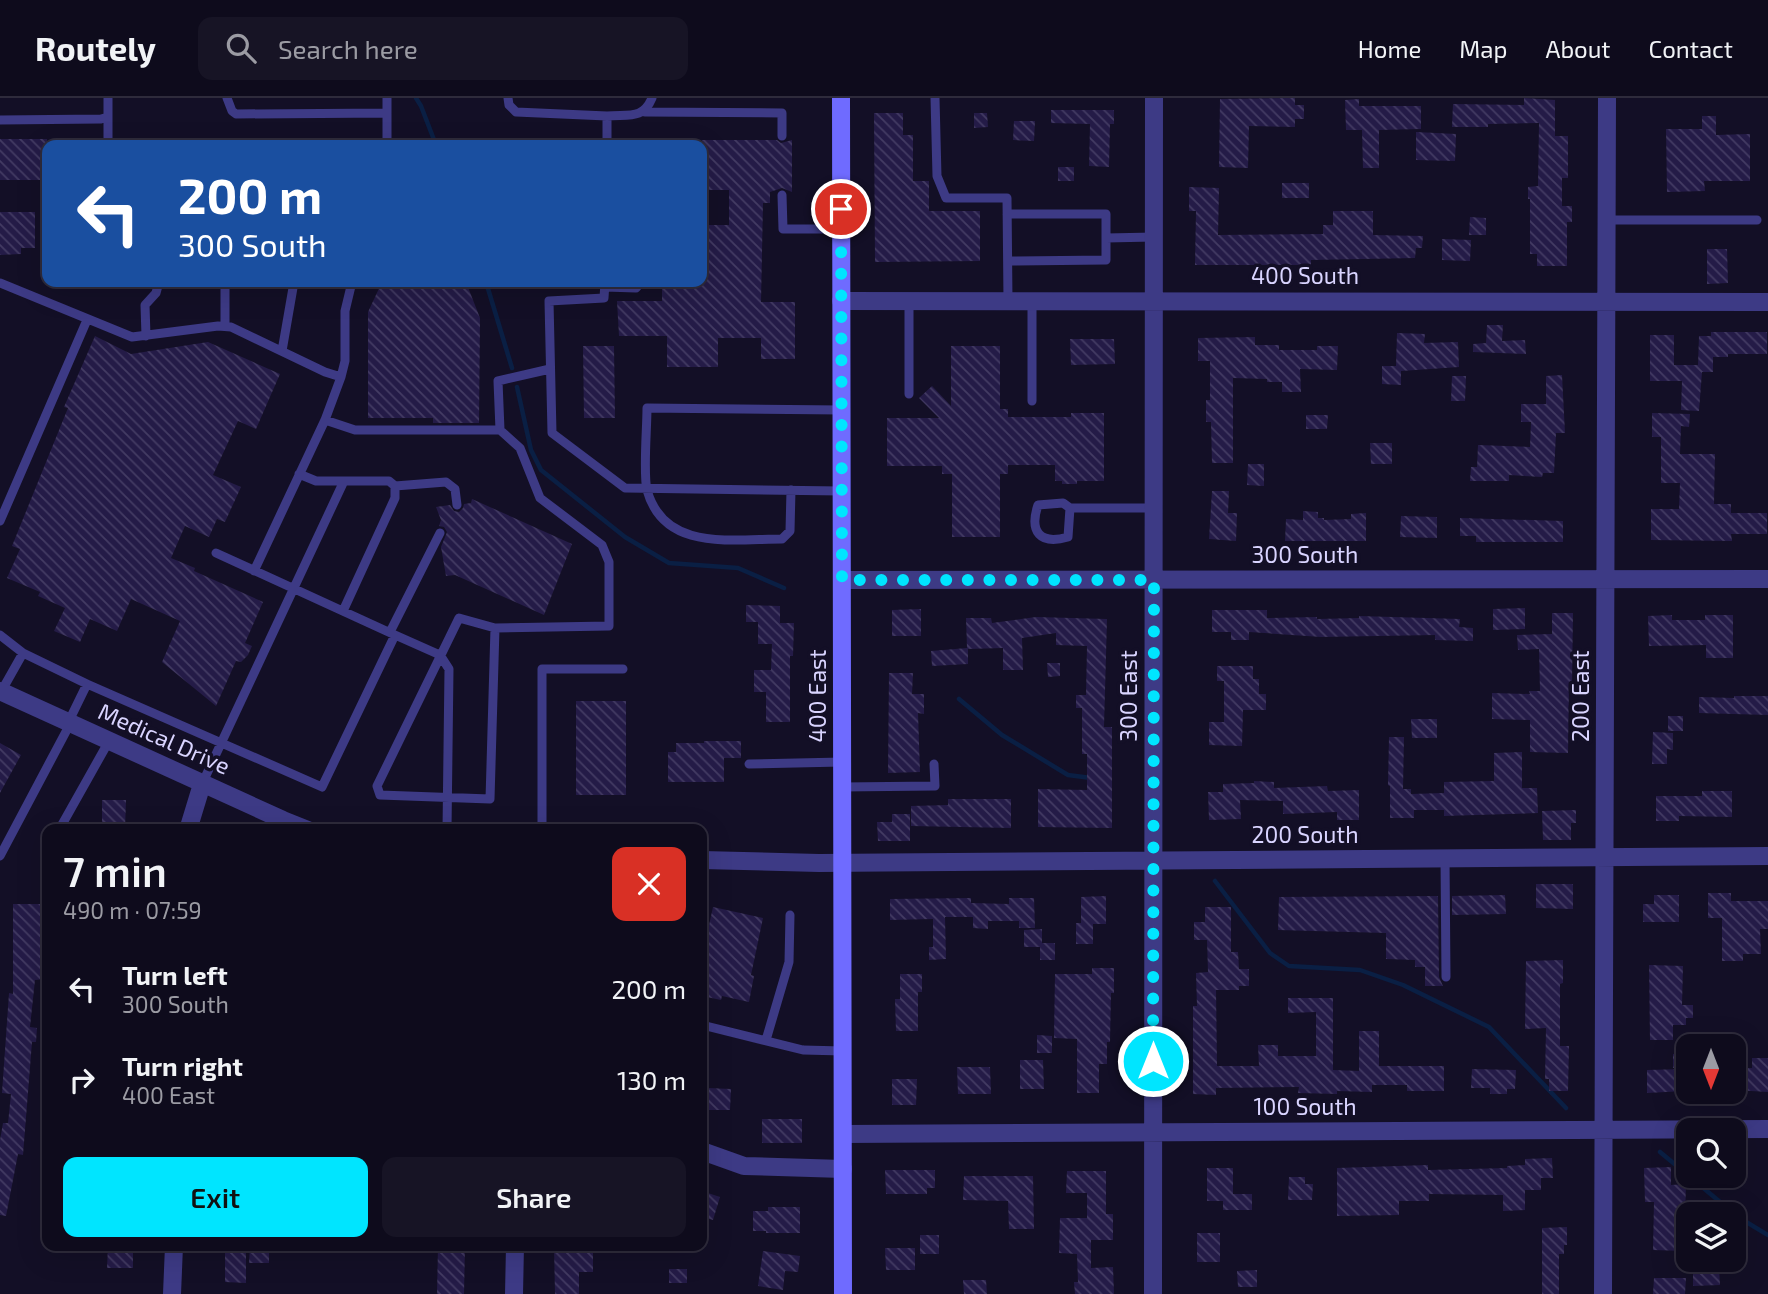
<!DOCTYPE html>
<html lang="en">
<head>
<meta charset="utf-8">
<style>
	body { margin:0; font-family:"Exo 2",sans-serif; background:#171425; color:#f1f3f6; height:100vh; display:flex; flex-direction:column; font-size:26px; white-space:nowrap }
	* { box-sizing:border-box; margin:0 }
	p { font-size:23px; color:#9b9ba3 }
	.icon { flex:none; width:38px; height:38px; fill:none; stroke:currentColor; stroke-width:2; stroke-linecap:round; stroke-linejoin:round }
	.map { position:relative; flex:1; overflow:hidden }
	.sheet { position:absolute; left:42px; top:726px; width:665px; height:427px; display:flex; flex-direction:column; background:#0e0b1c; border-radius:14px; box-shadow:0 7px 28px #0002,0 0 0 2px #2e2b3b }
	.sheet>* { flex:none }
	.banner { position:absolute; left:42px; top:42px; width:665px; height:147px; border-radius:14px; box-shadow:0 7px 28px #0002,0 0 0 2px #2e2b3b; background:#1a4fa0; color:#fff; overflow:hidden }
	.needle { width:46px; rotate:180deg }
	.buttons { position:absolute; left:1676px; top:936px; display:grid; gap:14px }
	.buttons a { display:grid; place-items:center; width:70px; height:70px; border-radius:14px; background:#0e0b1c; box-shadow:0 7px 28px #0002,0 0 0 2px #2e2b3b; font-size:35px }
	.pin { position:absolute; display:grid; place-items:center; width:60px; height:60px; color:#fff; margin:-30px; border:4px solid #fff; border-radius:50%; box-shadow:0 2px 7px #0007 }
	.me { position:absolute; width:77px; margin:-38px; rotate:0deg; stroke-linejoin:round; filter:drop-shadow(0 0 5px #0008) }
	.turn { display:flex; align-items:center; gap:24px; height:147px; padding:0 21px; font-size:32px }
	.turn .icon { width:91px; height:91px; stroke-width:2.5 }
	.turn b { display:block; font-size:49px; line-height:60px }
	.round { display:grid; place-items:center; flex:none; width:74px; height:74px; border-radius:14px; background:#171425 }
	.overview { display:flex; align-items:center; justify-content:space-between; height:119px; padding:0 21px }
	h1 { font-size:42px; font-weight:600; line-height:52px }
	.button { display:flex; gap:14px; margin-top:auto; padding:14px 21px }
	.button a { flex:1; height:80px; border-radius:14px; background:#00e5ff; color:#111; font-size:28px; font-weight:600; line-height:80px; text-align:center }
	.button a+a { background:#171425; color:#f1f3f6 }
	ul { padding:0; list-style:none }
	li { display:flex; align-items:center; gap:21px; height:91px; padding:0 21px }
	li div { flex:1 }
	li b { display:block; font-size:26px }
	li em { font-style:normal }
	header { display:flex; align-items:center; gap:42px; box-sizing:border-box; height:98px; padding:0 35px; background:#0e0b1c; border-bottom:2px solid #2e2b3b }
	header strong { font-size:33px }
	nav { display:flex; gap:38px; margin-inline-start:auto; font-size:24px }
	.search { width:490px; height:63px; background:#171425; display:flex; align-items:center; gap:18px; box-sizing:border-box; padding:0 24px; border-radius:14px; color:#9b9ba3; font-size:26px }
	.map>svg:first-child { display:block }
</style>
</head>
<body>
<header>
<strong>Routely</strong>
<div class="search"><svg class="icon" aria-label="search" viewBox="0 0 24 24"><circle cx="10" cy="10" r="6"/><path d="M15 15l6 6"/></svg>Search here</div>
<nav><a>Home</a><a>Map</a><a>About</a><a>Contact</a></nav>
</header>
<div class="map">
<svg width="1768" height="1196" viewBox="0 0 1768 1196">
	<defs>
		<pattern id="building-back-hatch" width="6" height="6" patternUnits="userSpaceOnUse" patternTransform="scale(1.75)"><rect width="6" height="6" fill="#241b47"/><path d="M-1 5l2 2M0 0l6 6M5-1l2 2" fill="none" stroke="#433b63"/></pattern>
	</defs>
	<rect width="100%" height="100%" fill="#130f26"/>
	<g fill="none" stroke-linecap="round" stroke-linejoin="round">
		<path stroke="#0a1f44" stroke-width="4.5" d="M416,0l5,8 15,39
			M486,184l26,86
			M517,289l14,63 10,20 84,67 44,26 69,5 46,20
			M959,601l43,36 66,40 23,3
			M1215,783l55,72 19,13 71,4 43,15 86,42 77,81
			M1660,1054l29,24
			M1689,1078l49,41 30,18"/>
	</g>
	<path fill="url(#building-back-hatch)" d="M1295,0v7h9v14h-9v8l-46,-1 -1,42 -29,-1 1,-68z
		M1524,0l31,2v36h13v42h-6v28h10v16h-5v44h-30v-12h-7v-55h-2v-12l10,-1 1,-63 -51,1v3h-36l1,-23 71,1z
		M1359,1v7h62v23l-42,1v38h-16l-1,-38h-16l-1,-30z
		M1051,12h63v14h-4l-1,43 -20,-1 1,-42 -39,-1z
		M874,15h29v22h10v46h16v30h51v50l-105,1z
		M974,15h13l1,14 -14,1z
		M1702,18h14v19l34,-1v47h-46l1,10 -38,1 -1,-63h36z
		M1014,23h21l-1,20 -21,-1z
		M1416,34l40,2 -1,27 -39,-1z
		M0,41h47v41h-47z
		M702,42h75l4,3 11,-3v52l-10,-4 -12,4v11h-7l-2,99h34v57h-34v-21h-43v29h-51v-31h-48l-2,-35h45v-19h40v-57h27v-35h-27z
		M1058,69h16v14h-16z
		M1282,85h27v15h-27z
		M1189,89l30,1 -1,47 105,-1v-9h10v-14h40v24l50,1 -1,12h-6l-1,10 -104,2v5h-116l1,-54h-7z
		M0,114h35v36h-14v6l-21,1z
		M1470,119l16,1v17h-17z
		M1442,141l29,1 -1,21 -28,-1z
		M1707,151h20l1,34 -21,1z
		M382,184h84l14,36 -1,105h-46v-5h-65v-106z
		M1487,227h16l-1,16 23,-1 1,14 -53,-2v-8l13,-1z
		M1711,234h56v22h-39v3h-15v15h-11l-3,39 -18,-1 1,-29h-32v-46h24v30h24l1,-29h12z
		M1397,235l28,1 -1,9 34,-1 1,25 -58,4v14l-19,-1v-18h14z
		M95,238l36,18 77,-12 72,32 -24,55 -18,-8 -25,54 28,12 -16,35 -8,-3 -8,18 -24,-11 -14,32 24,10 -1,3 69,31 -18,41 7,3 -4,9 -7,7 -5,-1 -20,45 -54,-44 18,-41 -49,-22 -14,32 -27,-12 -10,23 -26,-11 11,-23 -27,-12 2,-4 -33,-14 13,-29 -8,-3 56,-138 -4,-1z
		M1255,239v8h24v5h38v-4h21l-1,24 -37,-1 1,23h-19v-10h-15v-3l-34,-1v85h-21l-1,-41h-5v-22h4v-39h-12v-23z
		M1070,241h44l1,25 -44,1z
		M583,248h31l1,72h-31z
		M951,248h49v63h8v8h63v-4h33v68h-27v3h-15v-3h-7v-16h-47v9h-8v63h-48v-63h-10v-8h-55v-48h52l-20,-20 13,-12 19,20z
		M1562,277l3,58h-9l-2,40h-11l-1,4 -33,-2v6h-39l1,-14h6l1,-22 52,2 1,-25h-10v-18h25v-28z
		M1452,278h14l-1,25h-14z
		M1652,315l38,1 -1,13 -8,-1 -1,28h35l-1,50h17v9h36v21h-36l1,7 -81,-1v-31h28l1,-26h-19v-46h-9z
		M1306,317h22l-1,14h-21z
		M1370,345h22v21h-21z
		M1248,366h16v22l-17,-1z
		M1212,393h17l-1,22h9l-1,28 -27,-2z
		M472,401l100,45 -28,71 -89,-40 -9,1 -5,-29 6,-15 -3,-5 -5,-1 2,-6 -5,-13 14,-2 4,6 5,1 4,-4 1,-4 7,-1z
		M1303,413l15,1v6h6v2l27,-1v-5l15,-1v28h-81l1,-22 17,1z
		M1401,418l36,1v21l-37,-1z
		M1460,420l103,3v21h-87v-6h-16z
		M746,507l34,1v17h14l-1,33h-3v66h-24v-30h-12v-22h17l1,-26h-14v-22h-12z
		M1525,510v21l-32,1v-21z
		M921,511v27h-29v-26z
		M1212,512h55v8l50,-1v2l42,-1v-2l101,3 -1,8 14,1v13l-38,-1v-5l-114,2 -72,-5v8h-18v-8h-19z
		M1552,515h21l-1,69h-3l-1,71 -38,-1v-32l-38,-1v-26l38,1 -1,-3h11l-1,-42 -21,1 -1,-15 35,-1z
		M1672,517v5h33v-5h28v43h-27v-13l-57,1 -1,-30z
		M1036,519l71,2 -3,108h8v101l-74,-1v-38l49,1v-36h-5v-46h-6v-13h10l1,-49 -31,-1v-12l-34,5 1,32h-20v-22l-35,1v15l-36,2 -1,-15 36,-3 -1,-30h25l1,5z
		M1047,565h13v13l-12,1z
		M1217,568h36v13h6v15h7v16h-23l-1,36 -33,-1v-23h15v-41h-7z
		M889,575h24l-1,21h12v20l-6,-1 2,59 -32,1z
		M1734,598h34v19l-69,-2v-16l35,1z
		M576,603h50v94h-50z
		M1668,618h15v15h-15z
		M1411,621h26v19h-25z
		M1653,634l20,1v17l-6,-1v15h-15z
		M1389,639h15l-1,52h8v5l33,-1v-11l50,-1v-28l28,-1v36h15l1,25 -94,3v-6h-30v8h-24v-32l-2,-1z
		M704,643h37v17h-17v24h-56v-30h8v-9h28z
		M0,645l21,12 -21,38z
		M1254,683l20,1v6l53,-2 1,5 31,-1v30h-22v-8l-54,2v-13l-43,-1 1,19 -32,1 -1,-28h15v-8l31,-1z
		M1702,693h30v26l-53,-1v5h-23v-25h46z
		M948,701h63v29l-100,-2v-20l37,-1z
		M102,702h24l-1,30h-23z
		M1576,712v13h-5v17h-28l-1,-29z
		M892,716h18v27h-32l-1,-19h15z
		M1536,786h37v25l-37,-1z
		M1708,795h23v8h37v28h-8l1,25h-18v7h-21v-43h-14z
		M1505,797l1,19 -54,1v-19z
		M1654,797h25v27h-36v-18h11z
		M1106,798v28h-13v20h-17v-21h5v-26z
		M1438,798l1,81 4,9h-18v-19h-10v-7l-29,-1v-26l-108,-3 1,-33z
		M971,800v5l38,1v-6h25l1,30h-16v-7h-31v8l-15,-1v-11h-28l1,42 -17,1v-13h4v-28l-43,1v-21z
		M13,806h34v75l-12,1 -5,47 7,1 -1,14h-4l-9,113 -5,-1 -12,62 -6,-1v-75l3,-17h5l3,-29 -9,-1 7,-100 4,1z
		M713,809l50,11 -12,57 3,1 -5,26 -27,-6 -1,4 -19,-4v-39z
		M1205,809h26v45h7l1,17h10v17h-10v4h-23l1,76h42l-1,-21h20v11h38v-44l-28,1v-15h45v72l26,1v-40h20v35h65v25h-37v-6h-35v7l-35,-1v3l-39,-1 1,-6 -83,1v7l-23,-1v-88h4l-1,-33 12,-1 -1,-32h-13v-18h11z
		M1042,831v14h13v17h-15v-13h-16v-17z
		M1563,862v23l-3,1v62h9l-1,45h-19v-12h-4l1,-51 -21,1 1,-68z
		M1649,867l34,1 -1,39h11v13h-7v7h-13v15h-23z
		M1092,870h22v25h-3l-1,49h-3v22h-8v29h-22v-54l-23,-1 1,-64h37z
		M900,876h22v18h-4v39h-22l-1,-32h5z
		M1037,937l15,1v17h-15z
		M1689,955v15h-16v-14z
		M1752,960h16v34l-34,-2v-22h18z
		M1020,962h23l1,29h-24z
		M957,969h33l1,27h-33z
		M1472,971l44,1 -1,19h-8v5h-17v-6h-19z
		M1685,971v22l-38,2v-23z
		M892,981h25l-1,26h-24z
		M708,990l23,1 -1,21h-22z
		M762,1021h40v24h-40z
		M1552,1060l1,20h-12v12h-16v20l-22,1v-16l-74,-1v7h-30v14l-62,1v-48l91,-3v5l79,-2v-2l18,-1v-6z
		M1671,1069v18l15,-1 -2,67 -31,-1 1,-48h-9l-1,-34z
		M1207,1070h26v26h19v16h-29v-9h-16z
		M885,1072h50v18h-8v6h-41z
		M1067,1073h39v43h7v26h-22v28l22,-1 1,27h-39l-1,-12h4l-1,-28 -18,-1 1,-35h27v-25h-21z
		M964,1078h69l1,53h-25l-1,-28 -45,-1z
		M1289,1079h16v7h8l-1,16h-24z
		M702,1093l18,6 -7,23 -11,-3z
		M768,1109h32v26h-34v-2h-13v-20h15z
		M1567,1129v18h-3v9h-5v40h-17v-66z
		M1197,1135h23v29h-23z
		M920,1137h19v19h-19z
		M108,1148h21v4h4v18h-26z
		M250,1148h19v17h-20z
		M438,1148h27l-1,48h-27z
		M554,1148h39v26h-14v22h-24z
		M885,1150h30v22h-29z
		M763,1153l37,5 -2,16 -13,-1 -2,19 -25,-4z
		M225,1154h21v31l-21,-1z
		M1693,1169h26l1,18 -27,1z
		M669,1171h18v14h-18z
		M1257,1172v17h-19l-1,-16z
		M1654,1180h32l-1,16h-32z
		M963,1182h23l1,14h-23z"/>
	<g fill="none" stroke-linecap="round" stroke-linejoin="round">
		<path stroke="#3d3a85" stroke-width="9" d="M227,0l5,13 4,3 151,-1
			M508,0l1,7 7,7 91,4v29
			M935,0l2,78 9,22h61l1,103
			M645,14l137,1v23
			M607,18c21,-2 36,4 45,-18
			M108,19v28
			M0,22l101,-1 7,-2v-19
			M387,47v-47
			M782,97l1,34h58
			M1007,116h99v24l48,-1
			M1607,122h150
			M1008,163l98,-1v-22
			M225,184v44
			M605,184l-1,16 -55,3 3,132 73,55 217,3
			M0,185l132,54 86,-11 13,1 94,45 16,5
			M605,189l31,1 5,-6
			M1032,203v100
			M146,238l-1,-31 11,-12 3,-11
			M282,253l12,-69
			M909,296v-93
			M325,322l30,10h145l-2,-49 52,-12
			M299,376l17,7h73l6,5v12l-52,113
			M395,388l51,-4 9,7 2,16
			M791,392l-1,41 -8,8c-50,0 -118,13 -135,-49 -4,-17 0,-61 0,-82l195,2
			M1070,410l-7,-5 -25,2c-9,27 2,40 30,32l2,-29h84
			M0,423l87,-201
			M254,473l71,-151 16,-43 4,-16v-50l7,-29
			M459,520l36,10 -5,171 -110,-4 -3,-9z
			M495,530l114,-2v-64l-7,-17 -62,-47 -20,-50 -20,-18
			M390,534l50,-99
			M0,537l23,18 64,31 -19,39
			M395,537l45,20 9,14 -2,161
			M87,586l235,103 73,-152 -179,-82
			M1,594l22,-39
			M749,666l93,-2
			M202,686l142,-303
			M842,689l93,-1 -1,-22
			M59,732l50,-89
			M542,732v-161h81
			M0,758l70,-132
			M1445,760l1,119
			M702,927l101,25 40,1
			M766,942l23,-78 1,-47"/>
		<path stroke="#3d3a85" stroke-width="18" d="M841,203l927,1
			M842,482l926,-1
			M0,593l283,129 25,10
			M188,732l14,-46
			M702,762l117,3 949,-7
			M843,1036l925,-5
			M702,1053l42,15 99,3
			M172,1196l2,-48
			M514,1196l1,-48
			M1153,1196l1,-1196
			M1603,1196l4,-1196"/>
		<path stroke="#6f6bff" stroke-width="18" d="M841,0l2,1196"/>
	</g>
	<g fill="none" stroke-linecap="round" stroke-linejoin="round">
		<path stroke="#00e5ff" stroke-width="12" stroke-dasharray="0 21.6" d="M841,111l1,371h312l-1,481"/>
	</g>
	<g text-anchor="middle" stroke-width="7" stroke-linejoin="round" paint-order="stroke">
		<g font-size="23" fill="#d9d4ff" stroke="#130f26">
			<text x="1305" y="186">400 South</text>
			<text x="1305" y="465">300 South</text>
			<text transform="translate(818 598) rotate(-90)" y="8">400 East</text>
			<text transform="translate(1129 598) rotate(-90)" y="8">300 East</text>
			<text transform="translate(1581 598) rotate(-90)" y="8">200 East</text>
			<text transform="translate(164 641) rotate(24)" y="8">Medical Drive</text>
			<text x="1305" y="745">200 South</text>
			<text x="1305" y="1017">100 South</text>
		</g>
	</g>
</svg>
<div class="buttons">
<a><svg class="needle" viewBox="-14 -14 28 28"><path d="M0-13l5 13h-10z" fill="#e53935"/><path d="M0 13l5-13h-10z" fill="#9b9ba3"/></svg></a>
<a><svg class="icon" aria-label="search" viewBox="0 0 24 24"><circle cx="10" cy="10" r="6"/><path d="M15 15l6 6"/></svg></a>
<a><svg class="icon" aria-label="layers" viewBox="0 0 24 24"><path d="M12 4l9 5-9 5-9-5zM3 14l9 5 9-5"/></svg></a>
</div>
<div class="pin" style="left:841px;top:111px;background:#d93025"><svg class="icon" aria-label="arrive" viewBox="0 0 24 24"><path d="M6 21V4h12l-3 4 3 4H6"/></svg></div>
<svg class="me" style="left:1153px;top:963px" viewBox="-20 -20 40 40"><circle r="17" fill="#00e5ff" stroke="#fff" stroke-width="3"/><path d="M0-11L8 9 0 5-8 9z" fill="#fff"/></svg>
<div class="banner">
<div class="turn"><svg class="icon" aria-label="left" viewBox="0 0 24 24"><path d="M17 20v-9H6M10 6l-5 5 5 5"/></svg><div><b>200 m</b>300 South</div></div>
</div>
<section class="sheet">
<div class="overview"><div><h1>7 min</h1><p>490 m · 07:59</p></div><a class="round" style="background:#d93025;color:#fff"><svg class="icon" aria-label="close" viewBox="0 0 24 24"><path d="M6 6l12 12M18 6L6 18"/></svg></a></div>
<ul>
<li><svg class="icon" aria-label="left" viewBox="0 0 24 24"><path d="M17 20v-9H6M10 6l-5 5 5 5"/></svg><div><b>Turn left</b><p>300 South</p></div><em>200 m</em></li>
<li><svg class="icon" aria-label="right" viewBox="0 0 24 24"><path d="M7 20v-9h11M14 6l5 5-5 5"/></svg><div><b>Turn right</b><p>400 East</p></div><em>130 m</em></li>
</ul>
<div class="button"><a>Exit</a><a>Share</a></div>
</section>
</div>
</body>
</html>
